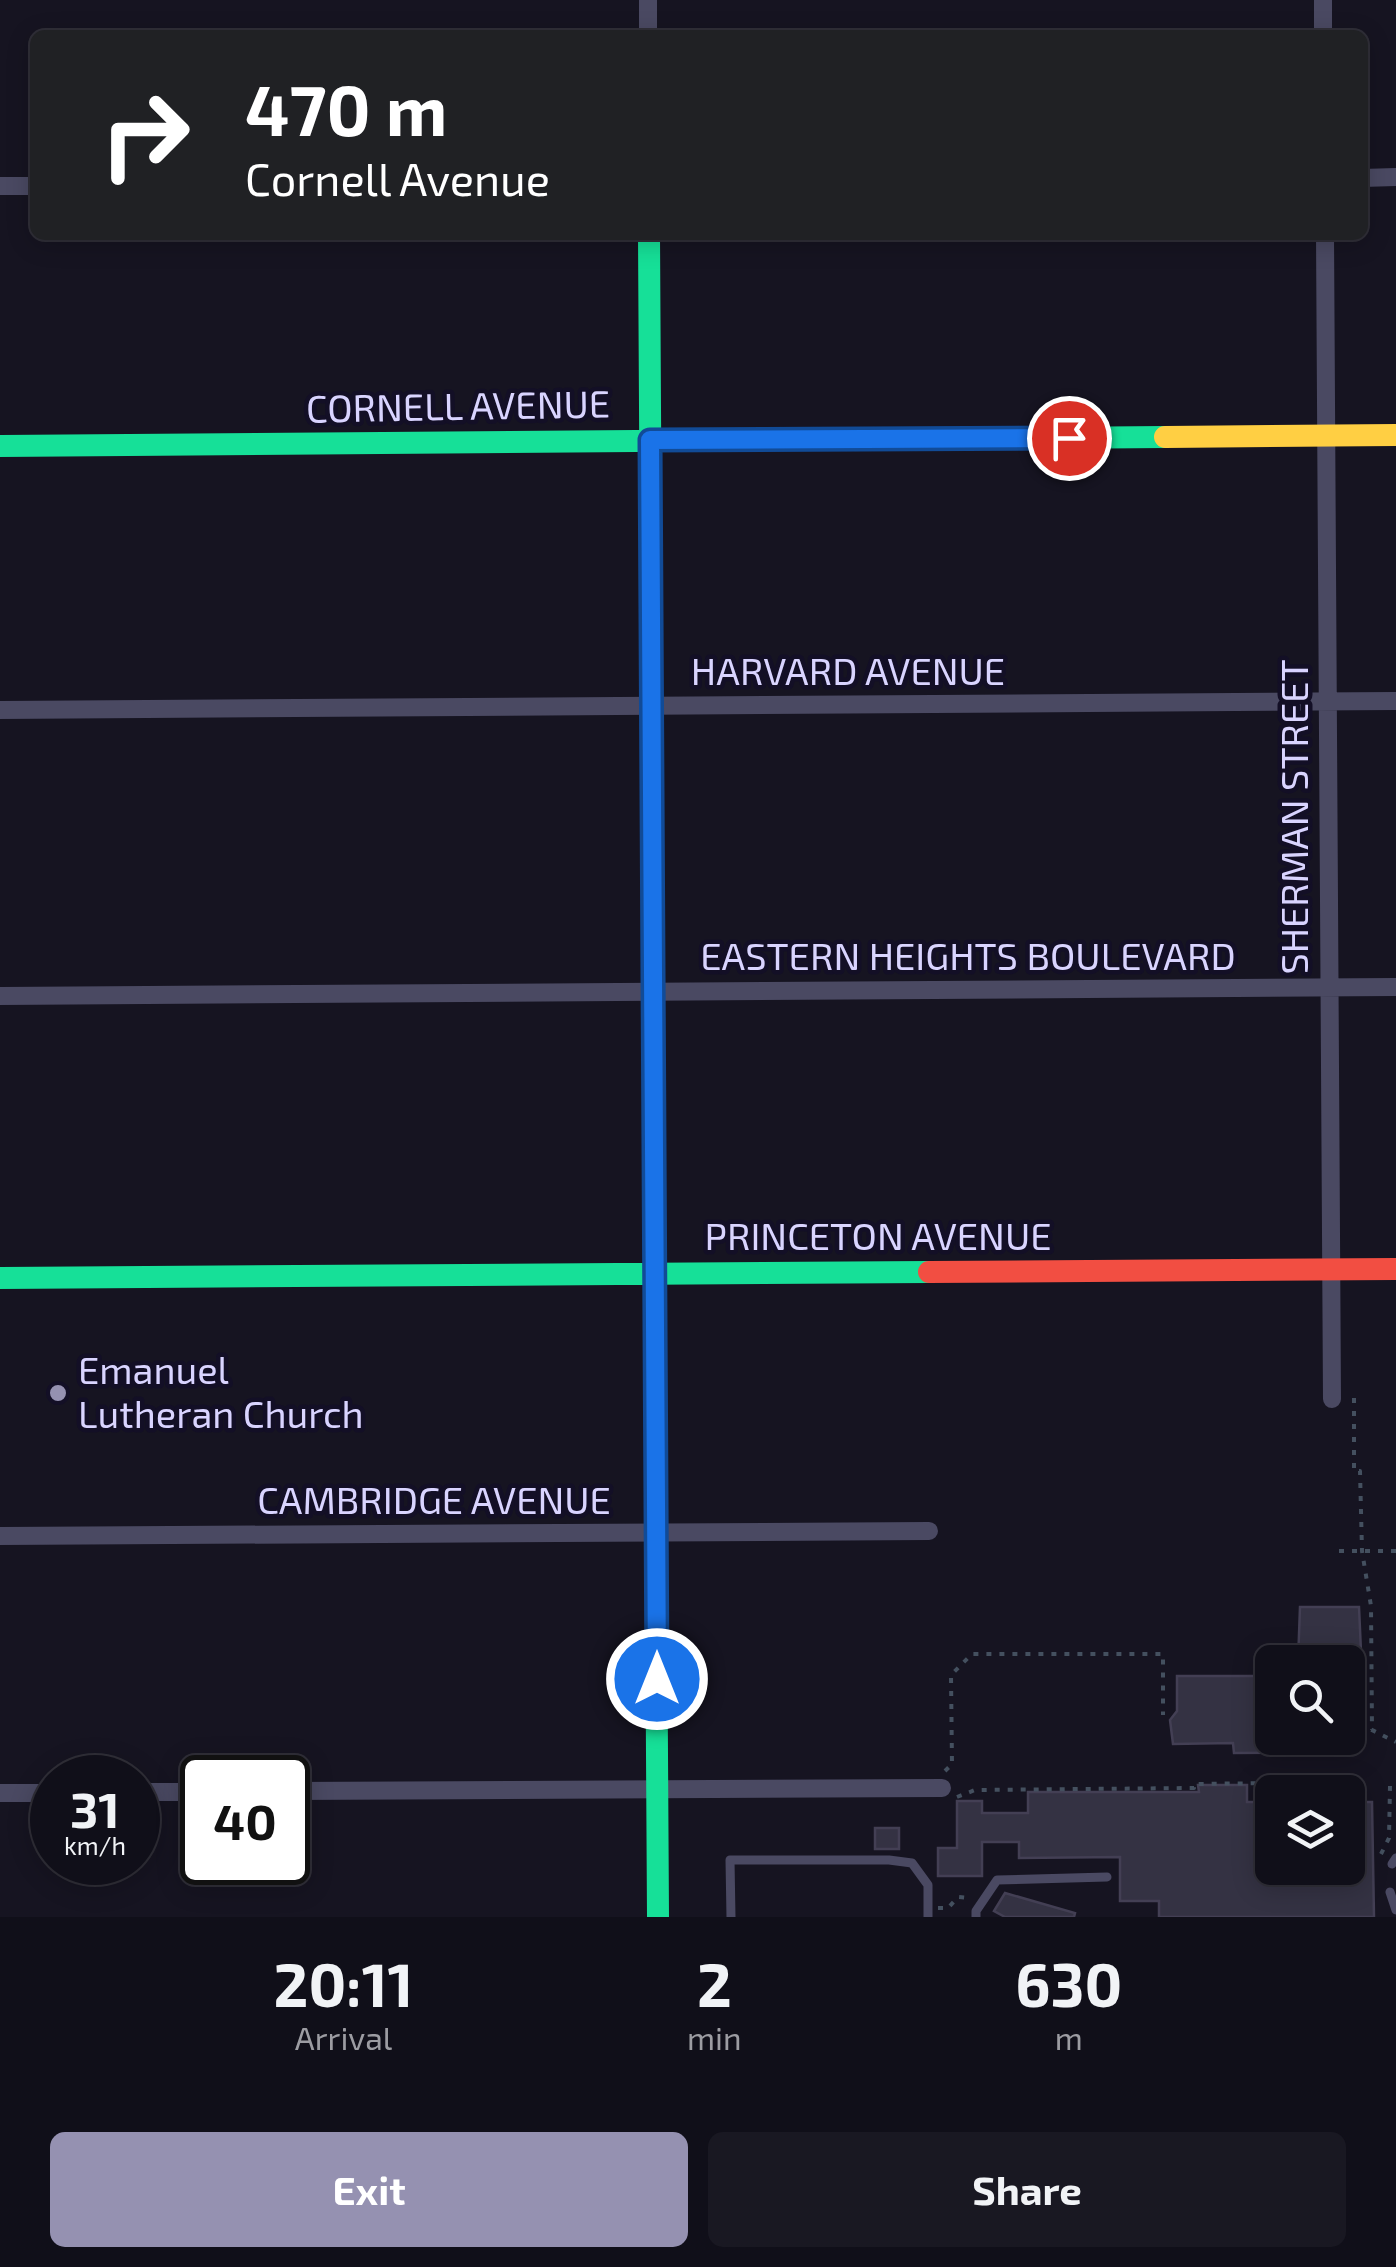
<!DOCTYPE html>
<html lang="en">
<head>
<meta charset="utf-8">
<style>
	body { margin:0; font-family:"Exo 2",sans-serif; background:#191822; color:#f1f3f6; height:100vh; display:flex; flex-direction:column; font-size:38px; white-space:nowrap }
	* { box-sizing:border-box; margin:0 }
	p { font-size:32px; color:#9c9ca2 }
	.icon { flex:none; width:55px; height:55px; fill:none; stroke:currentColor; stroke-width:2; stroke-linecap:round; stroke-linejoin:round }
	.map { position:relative; height:1917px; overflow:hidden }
	.details { display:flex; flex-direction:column; background:#100f19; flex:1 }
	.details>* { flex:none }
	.guide { position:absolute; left:30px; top:30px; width:1338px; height:210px; border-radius:15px; box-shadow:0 5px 25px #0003,0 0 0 2px #302f38; background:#202124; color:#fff; overflow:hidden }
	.buttons { position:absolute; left:1255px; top:1645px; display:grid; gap:20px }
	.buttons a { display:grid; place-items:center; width:110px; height:110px; border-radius:15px; background:#100f19; box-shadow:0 5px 25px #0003,0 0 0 2px #302f38; font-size:50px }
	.speed { position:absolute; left:30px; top:1755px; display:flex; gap:20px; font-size:50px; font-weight:700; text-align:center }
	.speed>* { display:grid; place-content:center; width:130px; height:130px; border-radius:50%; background:#100f19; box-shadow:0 5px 25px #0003,0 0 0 2px #302f38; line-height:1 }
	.speed small { font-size:25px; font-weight:400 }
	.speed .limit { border:5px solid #111; border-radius:15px; background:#fff; color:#111 }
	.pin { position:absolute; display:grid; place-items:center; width:85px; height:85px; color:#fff; margin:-42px; border:5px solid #fff; border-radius:50%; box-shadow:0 2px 10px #0007 }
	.me { position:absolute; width:110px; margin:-55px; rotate:0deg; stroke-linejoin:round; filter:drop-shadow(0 0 8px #0008) }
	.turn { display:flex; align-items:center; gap:35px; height:210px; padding:0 50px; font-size:45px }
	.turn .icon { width:130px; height:130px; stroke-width:2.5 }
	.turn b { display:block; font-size:70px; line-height:85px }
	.eta { display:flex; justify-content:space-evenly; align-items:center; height:170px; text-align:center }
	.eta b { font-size:60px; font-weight:700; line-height:70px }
	.cta { display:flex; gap:20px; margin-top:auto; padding:20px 50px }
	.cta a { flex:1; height:115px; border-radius:15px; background:#9591b1; color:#fff; font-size:40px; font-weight:700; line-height:115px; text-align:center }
	.cta a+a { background:#191822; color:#f1f3f6 }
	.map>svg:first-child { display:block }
</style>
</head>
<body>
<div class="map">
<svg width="1396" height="1917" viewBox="0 0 1396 1917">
	<rect width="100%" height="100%" fill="#161421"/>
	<path fill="#343243" stroke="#433f54" stroke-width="2.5" d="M1300,1607h59l3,67h-14v-12h-50z
		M1177,1676h95v62h71v14l-109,1 -1,-10 -60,1 -3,-24 7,-9z
		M1198,1785h49v17h25v66h76v-66h24l2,115h-215v-16h-39v-44l-101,1v-16h-37v34h-44v-28h19v-47h25v12h46v-21h171z
		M875,1828h24v21h-24z
		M1005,1893l70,20 -1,4h-69l-11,-6z"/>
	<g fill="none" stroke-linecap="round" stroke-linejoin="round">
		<path stroke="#44505f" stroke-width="4" stroke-dasharray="5 8" stroke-linecap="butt" d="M1354,1398v73h6l2,80 9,55 1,124
			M1339,1551h57
			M1348,1718l48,24
			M945,1771l7,-7 -1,-89 21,-21h191v61
			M957,1797l18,-7 219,-2v-4l81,-1v5
			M1381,1854l8,-16 1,-52
			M938,1908h10l10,-11 10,1"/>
		<path stroke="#4a4962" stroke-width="9" d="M1392,1864l4,-6
			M1390,1892l6,18
			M731,1917l-1,-57h159l23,3 16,22v32
			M976,1917v-6l21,-31 110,-3"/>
		<path stroke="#4a4962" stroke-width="18" d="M648,0v35
			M1323,0v35
			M1362,178l34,-1
			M0,186h35
			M1325,235l7,1164
			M0,710l1396,-9
			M0,996l1396,-9
			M0,1536l929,-5
			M288,1791l654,-3
			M138,1792h64
			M0,1793h52"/>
		<path stroke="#16e098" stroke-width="22" d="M649,235l4,684
			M0,446l1165,-9
			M654,1260l4,657
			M0,1278l929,-6"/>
		<path stroke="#ffcf43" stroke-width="22" d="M1165,437l231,-2
			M653,919l1,341"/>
		<path stroke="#f24e42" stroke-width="22" d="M929,1272l467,-3"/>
	</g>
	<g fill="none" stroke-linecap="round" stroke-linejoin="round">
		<defs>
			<path id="route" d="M657,1679l-7,-1239 419,-2"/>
		</defs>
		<use href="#route" stroke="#114b97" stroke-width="25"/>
		<use href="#route" stroke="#1a73e8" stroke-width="18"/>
	</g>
	<circle fill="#9591b1" stroke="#130f26" stroke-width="4" cx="58" cy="1393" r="10"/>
	<g text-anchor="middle" stroke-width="9" stroke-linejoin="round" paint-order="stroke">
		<g font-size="38" fill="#d9d4ff" stroke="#130f26">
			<text transform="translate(458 407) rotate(-1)" y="13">CORNELL AVENUE</text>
			<text x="848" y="685">HARVARD AVENUE</text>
			<text transform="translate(1295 817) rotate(-90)" y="13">SHERMAN STREET</text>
			<text x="968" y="970">EASTERN HEIGHTS BOULEVARD</text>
			<text x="878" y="1250">PRINCETON AVENUE</text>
			<text x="434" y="1514">CAMBRIDGE AVENUE</text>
		</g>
		<g font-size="38" fill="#d9d4ff" stroke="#130f26" text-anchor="start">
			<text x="78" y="1384">Emanuel<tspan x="78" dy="44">Lutheran Church</tspan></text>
		</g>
	</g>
</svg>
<div class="buttons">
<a><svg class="icon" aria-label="search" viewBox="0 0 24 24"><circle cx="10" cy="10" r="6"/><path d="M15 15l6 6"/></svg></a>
<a><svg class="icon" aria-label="layers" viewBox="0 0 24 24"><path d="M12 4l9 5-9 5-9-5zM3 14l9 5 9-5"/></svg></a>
</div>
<div class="speed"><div>31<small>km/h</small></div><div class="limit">40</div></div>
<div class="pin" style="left:1069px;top:438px;background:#d93025"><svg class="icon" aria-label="arrive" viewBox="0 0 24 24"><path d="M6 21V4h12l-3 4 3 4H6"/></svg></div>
<svg class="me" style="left:657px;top:1679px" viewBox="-20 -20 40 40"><circle r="17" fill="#1a73e8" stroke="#fff" stroke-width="3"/><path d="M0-11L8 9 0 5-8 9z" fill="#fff"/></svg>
<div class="guide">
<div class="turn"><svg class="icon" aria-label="right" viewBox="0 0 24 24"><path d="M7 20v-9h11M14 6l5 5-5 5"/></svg><div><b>470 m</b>Cornell Avenue</div></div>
</div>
</div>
<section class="details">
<div class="eta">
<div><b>20:11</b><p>Arrival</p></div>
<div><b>2</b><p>min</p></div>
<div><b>630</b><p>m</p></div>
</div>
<div class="cta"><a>Exit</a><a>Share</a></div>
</section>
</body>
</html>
